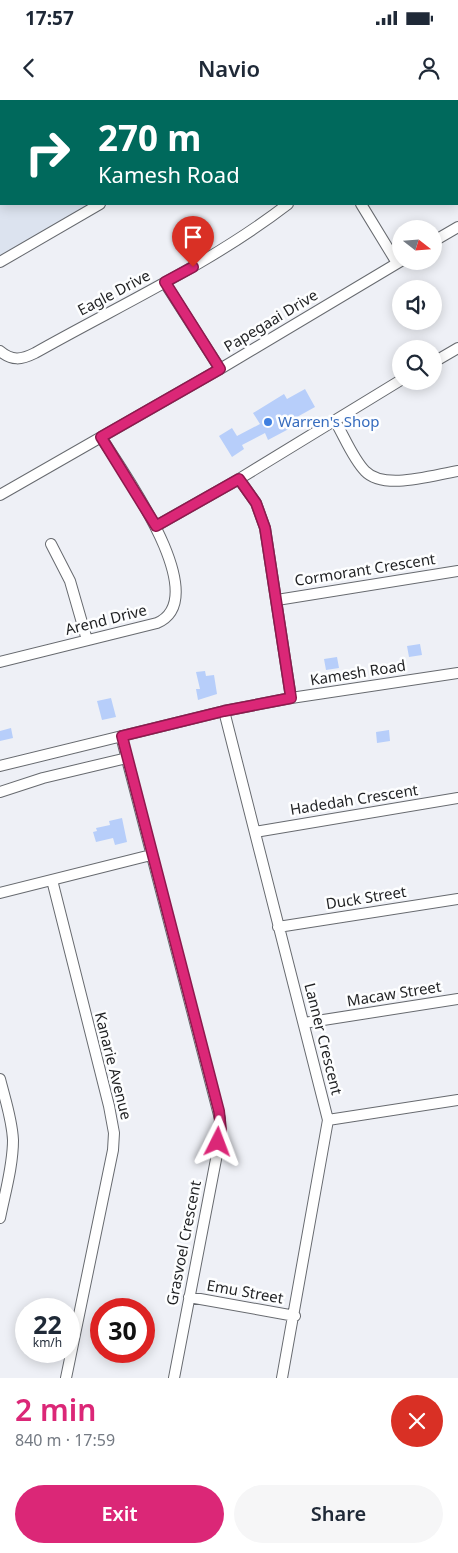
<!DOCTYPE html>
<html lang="en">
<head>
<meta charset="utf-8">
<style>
	body { margin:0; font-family:"Noto Sans",sans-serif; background:#f6f6f7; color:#1f2937; height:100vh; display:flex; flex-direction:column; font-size:19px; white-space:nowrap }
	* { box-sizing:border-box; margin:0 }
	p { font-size:16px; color:#747a83 }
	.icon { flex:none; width:28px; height:28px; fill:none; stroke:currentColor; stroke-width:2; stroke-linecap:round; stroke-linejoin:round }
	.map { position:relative; height:1278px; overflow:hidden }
	.side { display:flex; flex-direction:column; background:#fff; flex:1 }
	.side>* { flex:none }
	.top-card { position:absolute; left:0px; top:0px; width:459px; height:105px; box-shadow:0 2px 12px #0003; background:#00695c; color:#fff; overflow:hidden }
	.needle { width:32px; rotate:107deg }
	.controls { position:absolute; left:392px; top:120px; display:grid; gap:10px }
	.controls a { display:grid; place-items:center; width:50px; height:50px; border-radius:50%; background:#fff; box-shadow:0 2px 12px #0003; font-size:25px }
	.speed { position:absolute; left:15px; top:1198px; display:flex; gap:10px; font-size:25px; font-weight:700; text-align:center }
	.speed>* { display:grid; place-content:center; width:65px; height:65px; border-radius:50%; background:#fff; box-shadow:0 2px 12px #0003; line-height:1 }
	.speed small { font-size:12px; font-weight:400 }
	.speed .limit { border:8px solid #d22; background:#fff; color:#111 }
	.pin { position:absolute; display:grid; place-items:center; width:42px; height:42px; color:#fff; margin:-51px -21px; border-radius:50% 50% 50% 0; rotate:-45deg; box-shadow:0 0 5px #0007 }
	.pin .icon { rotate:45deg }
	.me { position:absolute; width:55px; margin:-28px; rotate:3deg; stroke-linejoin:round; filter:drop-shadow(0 0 4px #0008) }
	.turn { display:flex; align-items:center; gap:18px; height:105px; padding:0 15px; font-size:22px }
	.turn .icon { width:65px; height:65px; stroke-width:2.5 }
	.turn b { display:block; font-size:35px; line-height:42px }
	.round { display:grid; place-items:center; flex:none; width:52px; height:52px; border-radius:26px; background:#f6f6f7 }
	.overview { display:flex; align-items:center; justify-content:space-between; height:85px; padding:0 15px }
	h1 { font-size:30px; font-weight:600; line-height:38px; color:#db2777 }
	.button { display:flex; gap:10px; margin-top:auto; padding:10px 15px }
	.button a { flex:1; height:58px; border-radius:30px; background:#db2777; color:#fff; font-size:20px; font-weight:600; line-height:58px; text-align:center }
	.button a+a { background:#f6f6f7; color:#1f2937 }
	.status { display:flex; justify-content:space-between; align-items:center; height:35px; padding:0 25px; background:#fff; direction:ltr }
	.status svg { height:14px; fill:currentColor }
	header { display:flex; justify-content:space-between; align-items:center; height:65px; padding:0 15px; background:#fff; font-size:22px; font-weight:600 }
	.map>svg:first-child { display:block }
</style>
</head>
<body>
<div class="status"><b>17:57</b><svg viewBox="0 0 49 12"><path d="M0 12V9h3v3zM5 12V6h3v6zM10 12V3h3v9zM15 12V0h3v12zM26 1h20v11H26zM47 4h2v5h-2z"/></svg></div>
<header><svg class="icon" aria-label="back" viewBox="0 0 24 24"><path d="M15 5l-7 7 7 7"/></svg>Navio<svg class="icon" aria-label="person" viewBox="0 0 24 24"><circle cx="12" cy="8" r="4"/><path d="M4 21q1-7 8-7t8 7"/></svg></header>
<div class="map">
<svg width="458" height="1278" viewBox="0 0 458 1278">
	<rect width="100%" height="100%" fill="#eef0f6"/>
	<path fill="#dce3ef" d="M0,0h265l-264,1v103h100l-101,59z"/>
	<path fill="#b7cefa" d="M305,289l10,18 -18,10 3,6 -32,17 -3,-7 -23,12 2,4 -12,8 -13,-21 13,-8 5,8 23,-12 -7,-11 31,-19 3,5z
		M420,544l2,11 -13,2 -2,-11z
		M337,557l2,11 -13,2 -2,-11z
		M205,571l1,5 8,-1 3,19 -19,6 -2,-11h4l-4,-17z
		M111,598l5,19 -14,3 -5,-19z
		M11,628l2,10 -13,3v-10z
		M389,630l1,11 -13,2 -1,-11z
		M122,718l5,24 -12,3 -2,-7 -17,4 -3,-10 4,-1 -1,-3 14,-3 -1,-4z"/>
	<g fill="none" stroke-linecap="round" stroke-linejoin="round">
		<defs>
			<path id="minor" d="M275,0l1,1
				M437,0l1,1
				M258,1l1,-1
				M458,34v1
				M361,104l36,59
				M434,141l24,-14
				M0,162l100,-58
				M165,183l55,86
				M0,251c12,10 21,9 35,2 85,-48 175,-89 253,-149
				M434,262l24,-14
				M335,321c9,15 18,38 30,50 19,20 68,4 93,0
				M239,379l17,24 9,25 26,170
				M0,395l220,-126 181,-108
				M156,426l83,-47 162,-99
				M51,444l19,37 17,59
				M277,500l181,-29
				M0,562l157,-39c58,-25 -36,-154 -56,-186
				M224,611l104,409 -46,258
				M121,636l99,383 -3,35 -43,224
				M0,666l224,-55 67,-13 167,-25
				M0,692l43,-14 84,-20
				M255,732l203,-34
				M52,780l57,226 5,27 -1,17 -47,228
				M0,793l151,-38
				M278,827l180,-28
				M304,923l154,-24
				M0,979c5,20 12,40 13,61 0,26 -8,53 -13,78
				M328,1020l130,-20
				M189,1197l106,19"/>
		</defs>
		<use href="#minor" stroke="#676a6f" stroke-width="12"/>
		<use href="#minor" stroke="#fff" stroke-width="10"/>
	</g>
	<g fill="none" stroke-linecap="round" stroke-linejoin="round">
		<defs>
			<path id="route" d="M193,167l-28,15 55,87 -119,68 55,89 83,-47 17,24 9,25 26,170 -67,13 -102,25 97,375 2,19 -3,12"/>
		</defs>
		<use href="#route" stroke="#8e194d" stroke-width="12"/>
		<use href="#route" stroke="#db2777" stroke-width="9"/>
	</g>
	<circle fill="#3f7fe0" stroke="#fdfeff" stroke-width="2" cx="268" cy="322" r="5"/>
	<g text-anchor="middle" stroke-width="5" stroke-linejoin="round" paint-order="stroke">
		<g font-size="15" fill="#1f2022" stroke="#fdfeff">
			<text transform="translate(114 193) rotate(-28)" y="5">Eagle Drive</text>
			<text transform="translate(271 221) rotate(-31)" y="5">Papegaai Drive</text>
			<text transform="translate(365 470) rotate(-9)" y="5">Cormorant Crescent</text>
			<text transform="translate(106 520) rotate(-14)" y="5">Arend Drive</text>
			<text transform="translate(358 573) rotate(-9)" y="5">Kamesh Road</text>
			<text transform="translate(354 700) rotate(-9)" y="5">Hadedah Crescent</text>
			<text transform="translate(366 798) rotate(-9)" y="5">Duck Street</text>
			<text transform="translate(394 894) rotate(-9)" y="5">Macaw Street</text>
			<text transform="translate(323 939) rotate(76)" y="5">Lanner Crescent</text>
			<text transform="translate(113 966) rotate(76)" y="5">Kanarie Avenue</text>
			<text transform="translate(184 1143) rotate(-79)" y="5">Grasvoel Crescent</text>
			<text transform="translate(245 1192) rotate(10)" y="5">Emu Street</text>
		</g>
		<g font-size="15" fill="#366cbe" stroke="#fdfeff" text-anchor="start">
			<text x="278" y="327">Warren's Shop</text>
		</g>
	</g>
</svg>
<div class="controls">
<a><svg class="needle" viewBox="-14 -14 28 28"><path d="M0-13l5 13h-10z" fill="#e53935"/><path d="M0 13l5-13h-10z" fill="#747a83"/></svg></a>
<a><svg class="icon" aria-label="sound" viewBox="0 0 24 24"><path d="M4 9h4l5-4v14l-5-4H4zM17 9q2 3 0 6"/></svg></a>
<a><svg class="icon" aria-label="search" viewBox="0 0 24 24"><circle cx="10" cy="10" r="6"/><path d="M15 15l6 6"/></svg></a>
</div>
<div class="speed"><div>22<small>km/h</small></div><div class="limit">30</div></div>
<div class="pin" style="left:193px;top:167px;background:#d93025"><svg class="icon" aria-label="arrive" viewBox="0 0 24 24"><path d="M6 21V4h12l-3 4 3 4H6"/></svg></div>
<svg class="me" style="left:218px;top:1042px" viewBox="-20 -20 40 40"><path d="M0-17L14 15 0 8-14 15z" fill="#db2777" stroke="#fff" stroke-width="4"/></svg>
<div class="top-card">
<div class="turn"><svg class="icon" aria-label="right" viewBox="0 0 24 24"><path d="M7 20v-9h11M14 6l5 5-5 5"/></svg><div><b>270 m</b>Kamesh Road</div></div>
</div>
</div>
<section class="side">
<div class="overview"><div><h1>2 min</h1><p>840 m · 17:59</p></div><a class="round" style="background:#d93025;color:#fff"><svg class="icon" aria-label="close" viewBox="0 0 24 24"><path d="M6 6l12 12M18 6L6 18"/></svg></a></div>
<div class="button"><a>Exit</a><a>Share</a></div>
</section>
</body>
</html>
